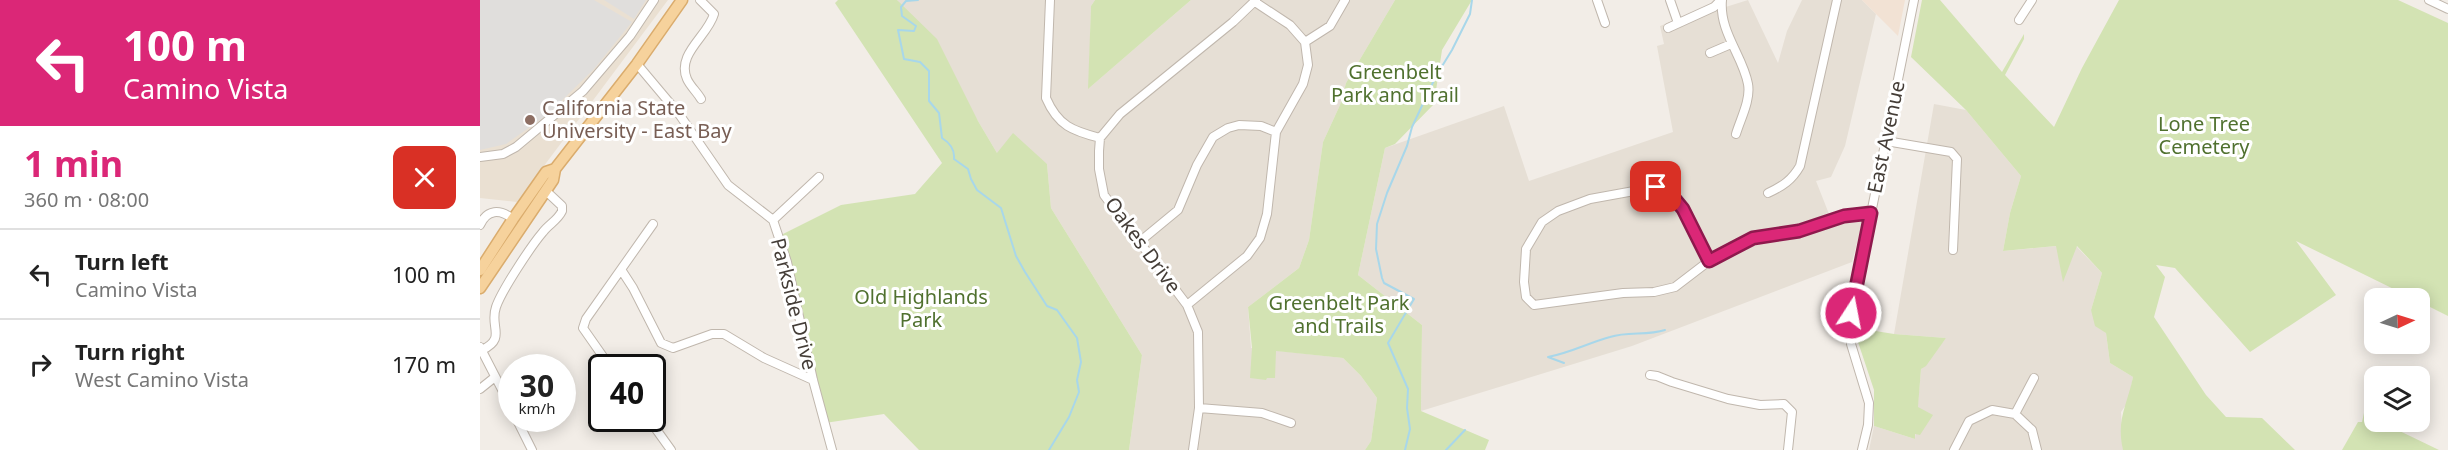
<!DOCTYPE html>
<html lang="en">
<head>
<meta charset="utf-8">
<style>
	body { margin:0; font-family:"Noto Sans",sans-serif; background:#f6f6f6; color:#222; height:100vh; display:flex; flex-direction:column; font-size:22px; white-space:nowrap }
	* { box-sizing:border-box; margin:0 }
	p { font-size:20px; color:#767676 }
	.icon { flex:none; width:33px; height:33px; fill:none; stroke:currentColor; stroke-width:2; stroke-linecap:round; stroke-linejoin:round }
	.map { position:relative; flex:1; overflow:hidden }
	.sheet { display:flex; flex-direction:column; background:#fff; width:480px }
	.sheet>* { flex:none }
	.top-card { background:#db2777; color:#fff; overflow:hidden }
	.needle { width:39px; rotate:86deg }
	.tools { position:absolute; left:1884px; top:288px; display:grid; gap:12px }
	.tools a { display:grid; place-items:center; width:66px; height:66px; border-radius:12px; background:#fff; box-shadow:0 3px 15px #0003; font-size:30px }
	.speed { position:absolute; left:18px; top:354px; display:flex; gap:12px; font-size:30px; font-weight:700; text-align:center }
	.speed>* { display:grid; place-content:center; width:78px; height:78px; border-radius:50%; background:#fff; box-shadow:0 3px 15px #0003; line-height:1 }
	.speed small { font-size:15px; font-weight:400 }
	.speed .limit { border:3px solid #111; border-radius:9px; background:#fff; color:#111 }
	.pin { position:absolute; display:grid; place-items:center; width:51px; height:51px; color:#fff; margin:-26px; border-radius:12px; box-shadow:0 3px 9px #0006 }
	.me { position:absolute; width:66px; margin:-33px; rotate:11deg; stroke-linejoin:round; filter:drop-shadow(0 0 4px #0008) }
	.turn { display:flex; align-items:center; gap:21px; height:126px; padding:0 24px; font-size:27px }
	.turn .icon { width:78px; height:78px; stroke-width:2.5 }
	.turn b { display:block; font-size:42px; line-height:51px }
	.round { display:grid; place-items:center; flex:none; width:63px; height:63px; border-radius:12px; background:#f6f6f6 }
	.summary { display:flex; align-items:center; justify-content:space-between; height:102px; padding:0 24px }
	h1 { font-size:36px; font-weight:700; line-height:45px; color:#db2777 }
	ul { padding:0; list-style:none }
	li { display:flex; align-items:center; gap:18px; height:90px; padding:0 24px; border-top:2px solid #e0e0e0 }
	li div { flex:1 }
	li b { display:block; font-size:22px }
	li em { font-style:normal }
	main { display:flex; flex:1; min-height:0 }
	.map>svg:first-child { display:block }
</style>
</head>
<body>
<main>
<section class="sheet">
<div class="top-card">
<div class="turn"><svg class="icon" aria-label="left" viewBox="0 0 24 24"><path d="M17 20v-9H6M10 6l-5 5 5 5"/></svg><div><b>100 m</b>Camino Vista</div></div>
</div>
<div class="summary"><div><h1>1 min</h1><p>360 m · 08:00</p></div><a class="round" style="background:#d93025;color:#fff"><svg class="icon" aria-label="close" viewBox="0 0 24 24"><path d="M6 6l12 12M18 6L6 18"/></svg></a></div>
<ul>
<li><svg class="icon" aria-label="left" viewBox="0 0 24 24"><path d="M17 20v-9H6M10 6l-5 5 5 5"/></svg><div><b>Turn left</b><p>Camino Vista</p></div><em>100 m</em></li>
<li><svg class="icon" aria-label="right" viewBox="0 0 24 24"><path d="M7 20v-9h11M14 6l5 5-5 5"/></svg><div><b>Turn right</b><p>West Camino Vista</p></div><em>170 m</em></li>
</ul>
</section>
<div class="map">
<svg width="1968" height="450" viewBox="0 0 1968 450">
	<rect width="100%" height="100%" fill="#f2ede7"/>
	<path fill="#e6dfd5" d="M417,0h198l-4,6 -2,82 102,-88h204l-49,83 -6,22 -17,37 -14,98 -10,28 -51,39 3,41 92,10 18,18 16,22 -6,43 -6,9h-236l13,-95 -91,-147 -4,-44 -50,-11 -19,-32z
		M1268,0l30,63 9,-32 15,-31h60l14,14 -31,132 -14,31 -15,4 13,33 38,-9 -15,57 -220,84 -211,65 1,-86 -64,-50 27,-127 119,-42 25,75 144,-49 -16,-86 7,-2 -4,-18 51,-20 2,5z
		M1454,104l32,6 55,66 -11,37 -7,38 54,-5 6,34 13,-34 26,27 -11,37 15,23 4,30 23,14 -5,25 -7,10 2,38h-254l5,-24 41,13 6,-70 25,-31 -52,-4z"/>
	<path fill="#f2e2d4" d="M1382,0h43l-7,36z"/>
	<path fill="#eae0d2" d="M0,0h188l-151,202 -37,-4z"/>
	<path fill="#d3e3b3" d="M358,0h59l40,39 41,82 19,32 16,-20 34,31 4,44 91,147 -13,95h-210l-35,-36 -59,9 -48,-186 64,-32 74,-11 27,-31 -107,-160z
		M615,0h96l-103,89 3,-83z
		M915,0h77l-30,50 -8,54 -39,40 -10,4 -27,127 64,50 -1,86 68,29 -4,10h-120l6,-9 6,-43 -16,-22 -18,-18 -67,-7 -1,27h-8l-1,2 -16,-2 2,-30 -4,-41 51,-39 10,-28 14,-98 17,-37 6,-22z
		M1442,0h18l62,72 22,-38v5l-19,36 49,52 28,-59 37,-68h279l50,23v293l-28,-14v-4h-8l-116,-57 40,54 -86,57 -75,-84 -19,-3 9,12 -11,40 52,78 20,22 36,1 33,32h-172c-7,-31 4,-44 10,-73l-23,-14 -4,-30 -11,-7 -4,-16 11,-37 -25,-27 -14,36 -7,-36 -53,5 7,-38 11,-37 -55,-66 -55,-53z
		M1377,328l37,6 52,4 -20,28 -5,3 -3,38 15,8 -13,20 -5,-1v5l-41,-13v-36l-17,-51z
		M1884,413l10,5v4h7l58,28h-97l16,-28h4z"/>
	<path fill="#e0dedc" d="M0,0h114l38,22 -38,47 -47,46 -41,29 -26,6z
		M124,0h42l-12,19z"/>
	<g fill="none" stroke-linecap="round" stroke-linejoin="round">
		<path stroke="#a8d7ea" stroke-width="2" d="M438,0l-12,1 -5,6 1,9 14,10 -2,5 -16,-1 6,29 16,3 9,9v30l10,12 3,25c8,5 13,11 12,21l14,10 3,10 6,11 24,18 15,48 9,16 22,34 10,4 20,28 4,24 -4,18 2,12 -10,25 -20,33
			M1084,363l-16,-6c22,-4 40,-14 62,-20 18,-6 37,-1 55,-7
			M925,450l5,-21 -3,-21 1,-19 -20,-46 26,-44 -30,-16 -2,-5 -6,-29 1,-25 10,-31 20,-47 5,-19 24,-51 16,-26 18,-36 2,-14
			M966,450l19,-20"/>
		<defs>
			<path id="minor" d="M220,0l14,14c-6,22 -38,40 -27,65 3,7 10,13 14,20
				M570,0l-4,98c12,28 27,33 54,40
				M1117,0l8,23
				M1190,0l8,23
				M1242,0c-3,32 21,56 26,84 3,16 -8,36 -12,50
				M1949,0l19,9
				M1539,20l13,-20
				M1188,28l46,-21 7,-7
				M825,42l25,-16 15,-26
				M1230,53l21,-9
				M157,64l42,50 49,71 45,35 14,42 26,118 19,70
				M1406,141l65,11 6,7 -4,91
				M0,157l23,-3 13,-7 67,-56 47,-55 24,-36
				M1288,193c15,-7 24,-13 32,-27l37,-166
				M293,220l46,-43
				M0,225c7,-16 20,-16 33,-6
				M658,243l40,-33 19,-45 16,-28 15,-9 11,-3 22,1 15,6
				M1229,261l-26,-52 -14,-17 -13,-5 -66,12 -32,12 -16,11 -16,27 -2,33 2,15 8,8 89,-12 31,-1 21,-5 34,-26 44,-23 46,-7 45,-15 27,-3
				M142,271l11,17 28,55 12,5 39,-14h12l40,24 49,22
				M707,305l60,-49 13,-18 7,-24 9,-82 27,-48 5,-19 -3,-23 -15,-17 -35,-23
				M0,347l32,62
				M2,350c25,-12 7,-23 14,-43 6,-17 35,-61 47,-75 6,-8 15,-12 19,-21v-5l-16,-15
				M131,368l-28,-40 3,-9 67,-95
				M1170,375l7,1 15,6 56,17 32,6 24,-1 8,8 -4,38
				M0,389l15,-12
				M719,408l63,5 29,10
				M1535,414l17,16 5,20
				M1535,414l19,-36
				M36,418l16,32
				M168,418l23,32
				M713,450l6,-42 -1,-76 -11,-27 -83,-110 -5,-26v-18l1,-13 20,-24 113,-92 23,-22
				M1382,450l6,-25 1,-22 -18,-59v-31l63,-313
				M1474,450l15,-29 23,-11 23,4"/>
			<path id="major" d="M0,270l33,-51 33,-47 9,-3
				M0,288l73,-108 2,-11 82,-105 45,-64"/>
		</defs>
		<use href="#minor" stroke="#c0b7ad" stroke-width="10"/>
		<use href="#major" stroke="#daac6d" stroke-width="13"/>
		<use href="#minor" stroke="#fff" stroke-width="8"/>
		<use href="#major" stroke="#f6d29c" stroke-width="10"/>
	</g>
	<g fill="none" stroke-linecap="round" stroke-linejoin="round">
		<defs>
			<path id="route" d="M1176,187l13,5 14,17 26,52 44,-23 46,-7 45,-15 27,-3 -20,100"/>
		</defs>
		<use href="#route" stroke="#8e194d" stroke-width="15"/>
		<use href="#route" stroke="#db2777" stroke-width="10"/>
	</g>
	<circle fill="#8d6e63" stroke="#fff" stroke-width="2" cx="50" cy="120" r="6"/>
	<g text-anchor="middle" stroke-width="6" stroke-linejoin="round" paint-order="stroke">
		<g font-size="20" fill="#50712f" stroke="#fff">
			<text x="915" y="79">Greenbelt<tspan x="915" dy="23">Park and Trail</tspan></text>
			<text x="1724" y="131">Lone Tree<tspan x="1724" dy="23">Cemetery</tspan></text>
			<text x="441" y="304">Old Highlands<tspan x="441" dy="23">Park</tspan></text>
			<text x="859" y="310">Greenbelt Park<tspan x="859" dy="23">and Trails</tspan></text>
		</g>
		<g font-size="20" fill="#785e54" stroke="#fff" text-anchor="start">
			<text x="62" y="115">California State<tspan x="62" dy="23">University - East Bay</tspan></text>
		</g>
		<g font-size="20" fill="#443d37" stroke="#fff">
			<text transform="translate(1406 137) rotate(-78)" y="7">East Avenue</text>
			<text transform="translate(663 245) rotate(54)" y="7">Oakes Drive</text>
			<text transform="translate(314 304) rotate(76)" y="7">Parkside Drive</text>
		</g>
	</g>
</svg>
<div class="tools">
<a><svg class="needle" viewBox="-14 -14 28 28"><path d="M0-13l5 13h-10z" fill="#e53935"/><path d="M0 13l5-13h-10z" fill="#767676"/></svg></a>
<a><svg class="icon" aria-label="layers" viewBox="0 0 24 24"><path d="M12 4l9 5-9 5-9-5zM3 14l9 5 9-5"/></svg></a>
</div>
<div class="speed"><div>30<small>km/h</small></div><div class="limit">40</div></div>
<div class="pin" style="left:1176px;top:187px;background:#d93025"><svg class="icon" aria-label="arrive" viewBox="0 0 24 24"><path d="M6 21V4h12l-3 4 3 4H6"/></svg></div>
<svg class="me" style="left:1371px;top:313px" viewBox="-20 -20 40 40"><circle r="17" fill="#db2777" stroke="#fff" stroke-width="3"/><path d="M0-11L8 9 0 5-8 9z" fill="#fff"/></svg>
</div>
</main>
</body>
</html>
